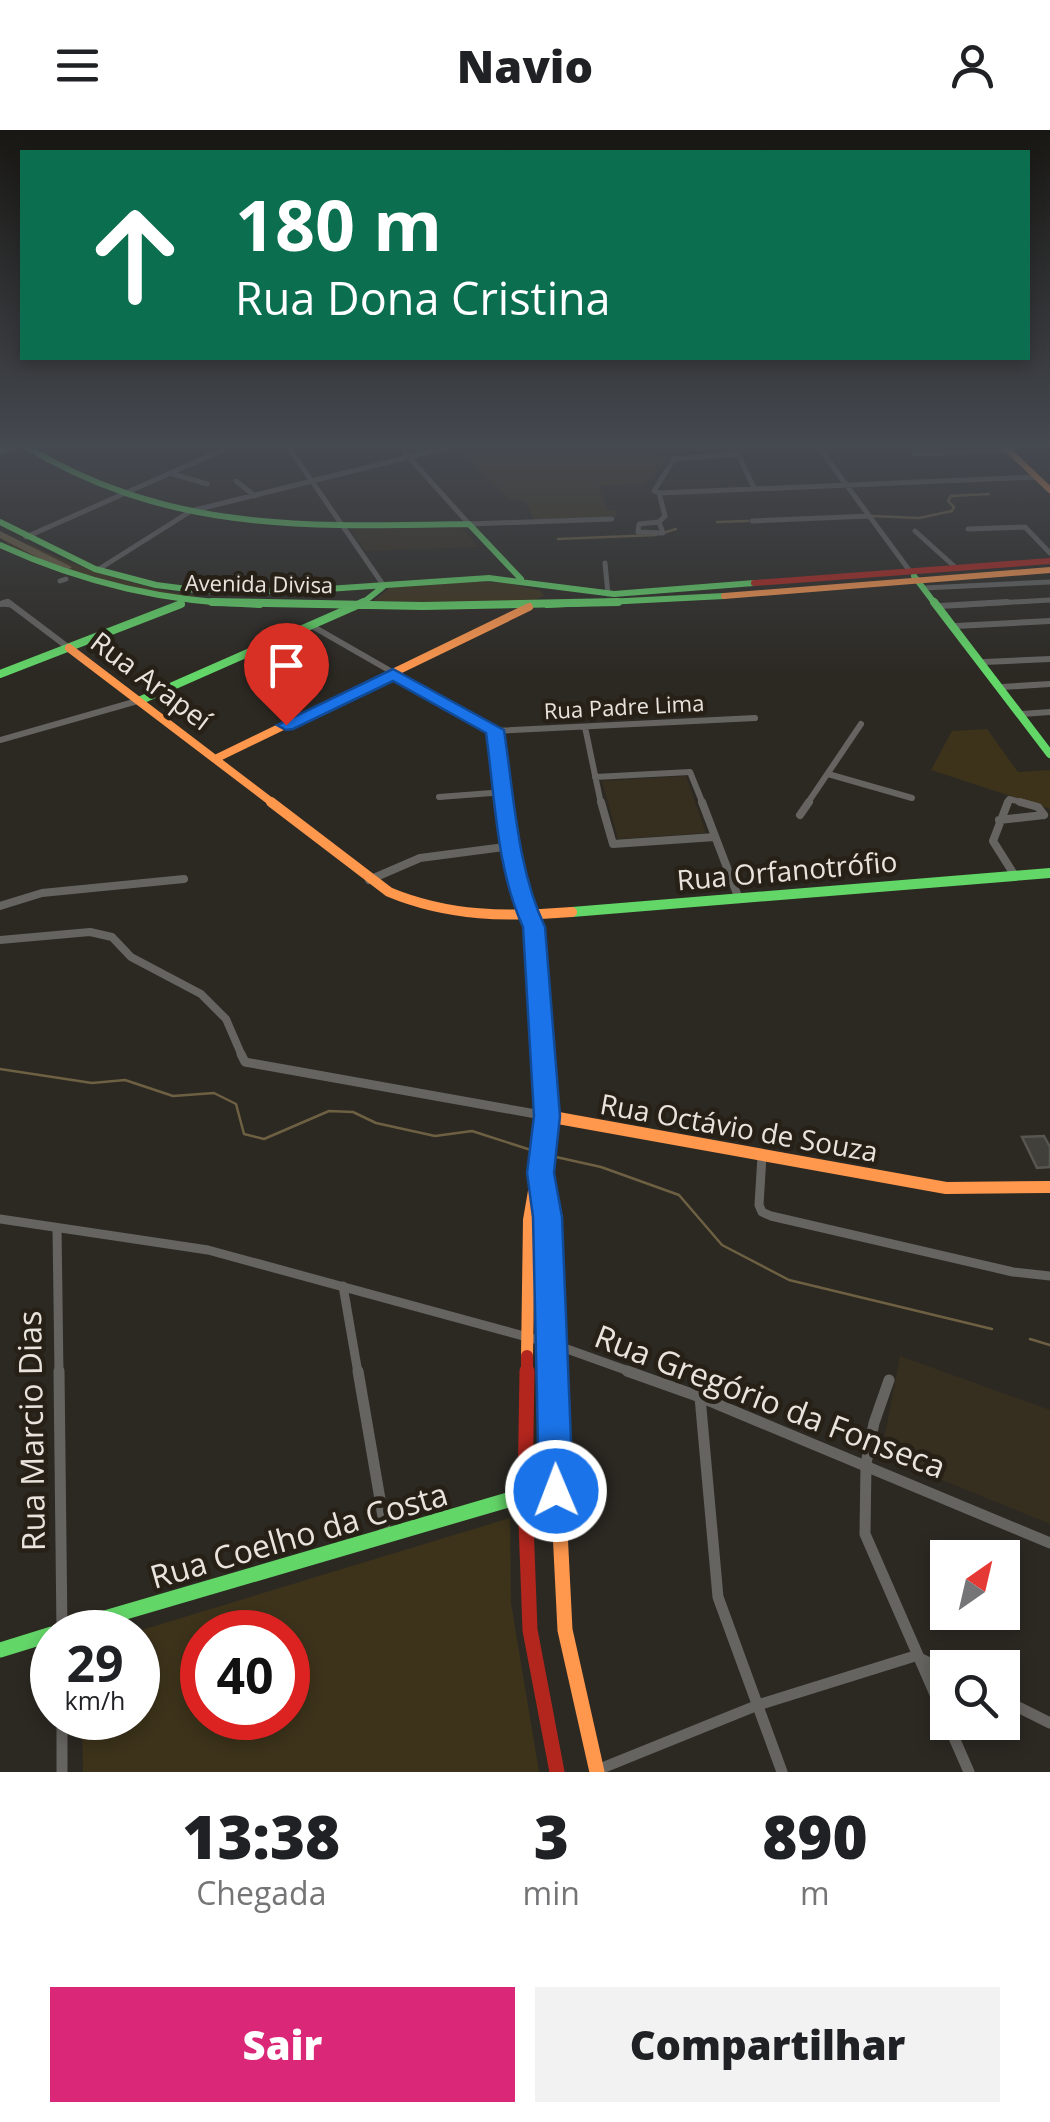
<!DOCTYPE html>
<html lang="pt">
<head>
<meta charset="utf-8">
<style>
	body { margin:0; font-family:"Open Sans",sans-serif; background:#f2f2f2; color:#202124; height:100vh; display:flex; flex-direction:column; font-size:38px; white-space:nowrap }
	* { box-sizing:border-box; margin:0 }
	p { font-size:32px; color:#757577 }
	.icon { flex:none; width:55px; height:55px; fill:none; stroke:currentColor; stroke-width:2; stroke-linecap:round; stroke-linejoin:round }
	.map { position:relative; height:1642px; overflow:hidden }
	.drawer { display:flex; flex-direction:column; background:#fff; flex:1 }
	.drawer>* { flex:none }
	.hud { position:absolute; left:20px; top:20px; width:1010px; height:210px; border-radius:0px; box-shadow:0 5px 15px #0003; background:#0b6e4f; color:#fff; overflow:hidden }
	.needle { width:65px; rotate:34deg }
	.controls { position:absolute; left:930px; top:1410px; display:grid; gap:20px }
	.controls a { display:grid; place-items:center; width:90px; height:90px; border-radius:0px; background:#fff; box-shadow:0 5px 15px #0003; font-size:50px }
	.speed { position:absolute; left:30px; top:1480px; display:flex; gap:20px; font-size:50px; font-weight:700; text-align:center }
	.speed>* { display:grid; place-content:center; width:130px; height:130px; border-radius:50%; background:#fff; box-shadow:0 5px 15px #0003; line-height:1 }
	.speed small { font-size:25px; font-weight:400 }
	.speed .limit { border:15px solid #d22; background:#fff; color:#111 }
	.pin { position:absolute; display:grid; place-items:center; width:85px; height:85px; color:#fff; margin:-102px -42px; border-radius:50% 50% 50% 0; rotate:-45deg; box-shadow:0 0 10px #0007 }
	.pin .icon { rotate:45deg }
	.me { position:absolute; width:110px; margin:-55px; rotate:359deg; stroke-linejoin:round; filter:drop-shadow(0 0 8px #0008) }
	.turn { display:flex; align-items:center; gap:35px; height:210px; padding:0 50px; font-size:45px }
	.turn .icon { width:130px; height:130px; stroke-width:2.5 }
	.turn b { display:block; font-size:70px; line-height:85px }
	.eta { display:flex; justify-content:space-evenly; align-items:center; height:170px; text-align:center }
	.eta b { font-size:60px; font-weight:800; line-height:70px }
	.primary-button { display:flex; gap:20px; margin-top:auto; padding:20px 50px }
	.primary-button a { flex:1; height:115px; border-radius:0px; background:#db2777; color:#fff; font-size:40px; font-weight:800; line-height:115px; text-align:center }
	.primary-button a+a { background:#f2f2f2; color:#202124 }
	header { display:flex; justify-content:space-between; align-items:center; height:130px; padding:0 50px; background:#fff; font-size:45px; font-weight:800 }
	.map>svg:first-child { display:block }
</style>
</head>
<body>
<header><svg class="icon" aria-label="menu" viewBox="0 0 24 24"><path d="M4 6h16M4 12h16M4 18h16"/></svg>Navio<svg class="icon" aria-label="person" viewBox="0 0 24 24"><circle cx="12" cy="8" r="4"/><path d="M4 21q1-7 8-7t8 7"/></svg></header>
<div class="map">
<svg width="1050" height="1642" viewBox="0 0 1050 1642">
	<rect width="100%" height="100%" fill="#2c2923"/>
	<path fill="#362f20" d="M461,397l18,20 -114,4 -13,-22z
		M686,646l20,57 -88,6 -16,-58z
		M900,1226l150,54v114l-169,-69z"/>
	<path fill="#3d331b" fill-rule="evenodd" d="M643,315l13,6h22l-35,33 -44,2 8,24h7l3,6 -83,4 -8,-18 -18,-4 -54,-52z
		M0,398c61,35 126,58 196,68 -38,13 -172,-29 -196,-60l48,27 20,4z
		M472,452l35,1 34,8 3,5 -16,7 -154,-2 17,-14z
		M987,599l31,43 32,-2v39l-119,-39 21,-39z
		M510,1388l1,85 28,169h-456l-1,-54h56l-3,-86zM202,1502h86v86h-86z"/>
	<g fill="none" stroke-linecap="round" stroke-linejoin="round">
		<path stroke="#6e6042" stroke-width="2.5" d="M871,386l48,2 33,-7 2,-4 -6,-6 3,-5 38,-2
			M717,392l31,-1
			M663,403l13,-4
			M558,409l98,-4
			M0,939l92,14 33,-3 48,16 41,-3 22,11 8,30 20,5 65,-28 24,1 23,11 59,13 37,-5 62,20
			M547,1025l54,12 78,28 43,50 67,35 203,49
			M1030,1209l20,6"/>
		<path fill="#6e6042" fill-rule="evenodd" d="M0,401l70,35 2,2 -10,2 -62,-32z"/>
	</g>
	<path fill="#42403b" stroke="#585650" stroke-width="2.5" d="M1044,1006l6,11v20l-13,1 -15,-31z"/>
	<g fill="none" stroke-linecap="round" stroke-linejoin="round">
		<path stroke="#656461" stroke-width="5" d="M287,315l97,141
			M398,315l71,79 143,-5
			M817,315l92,125
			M191,317l4,-2
			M738,324l16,34
			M913,324l96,-3
			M173,344l34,10
			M236,351l19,15
			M659,363l377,-16
			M752,391l117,-5
			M659,392l4,11 -25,-1 1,-8z
			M659,392l6,-6 -6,-23 -5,-2 20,-32 64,-5
			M968,399l57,-2 25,26
			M915,401l40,36
			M26,407l208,-92
			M605,433l3,31
			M99,439l92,-58 263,-65
			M60,451l6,-2
			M924,458l126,-6
			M0,474l12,1
			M961,475l89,-5"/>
		<path stroke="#656461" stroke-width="6" d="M8,472l61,46
			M0,474l7,-2
			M940,476l67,-4
			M312,496l183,105
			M955,496l95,-5
			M984,532l66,-3
			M1002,557l48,-3
			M1022,584l28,-2
			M585,597l16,77
			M495,601l260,-13
			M495,601l9,73
			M0,610l141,-40
			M828,644l84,24
			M595,647l95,-5 13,32
			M439,667l66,-5
			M807,674l54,-80
			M1007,674l2,-5 20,5"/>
		<path stroke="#656461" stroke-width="8" d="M504,672l13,80 17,45 9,129
			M601,672l12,42 102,-7
			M702,672l37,97
			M1008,672l-15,39 22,35
			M1020,672l18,5 6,8
			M800,685l9,-13
			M999,690l45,-5
			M369,750l51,-22 92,-12
			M0,776l42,-13 142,-14
			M0,810l90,-8 22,5 19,20 70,37 25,25 16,37"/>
		<path stroke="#656461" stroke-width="9" d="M241,924l4,8 302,54 -4,-62
			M762,1026l-3,49 3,7 9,4 242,56 37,4
			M0,1089l208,31 345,94 81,29
			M57,1098l2,145
			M343,1156l15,87"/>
		<path stroke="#656461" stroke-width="11" d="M59,1241l3,261
			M358,1241l28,163
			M627,1241l73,26 350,146
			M889,1250l-15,43 -8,41 -1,70 104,238
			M700,1267l18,200 64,175
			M1002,1569l48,24
			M62,1588v54
			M597,1640l161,-65 157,-49 33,16"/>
		<path stroke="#63d668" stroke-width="6" d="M23,315c146,88 282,82 446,79l52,55
			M0,321l23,-6
			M0,392l95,47 61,16 47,6h95l191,-13 125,16 140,-11
			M0,415c85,39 167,57 260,60
			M914,446l22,29
			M360,475l24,-19
			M547,475l177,-9"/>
		<path stroke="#63d668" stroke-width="8" d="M212,472l211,4 195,-4
			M934,472l116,152
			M0,544l181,-70
			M141,570l223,-98"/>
		<path stroke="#63d668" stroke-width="10" d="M572,782l478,-39"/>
		<path stroke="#63d668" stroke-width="15" d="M57,1502l468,-137 31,-4
			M0,1520l52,-16"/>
		<path stroke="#ff974d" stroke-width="6" d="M1003,315l47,45
			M724,466l326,-26"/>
		<path stroke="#ff974d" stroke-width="8" d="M69,518l205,156
			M215,629l314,-152"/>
		<path stroke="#ff974d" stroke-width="10" d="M271,672l118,90c60,25 119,25 183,20"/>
		<path stroke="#ff974d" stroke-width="12" d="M541,1049l7,38 5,156
			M527,1226l2,-136 18,-104 399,72 104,-1"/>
		<path stroke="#ff974d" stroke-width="15" d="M552,1241l13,259 32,142"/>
		<path stroke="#b3261e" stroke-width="6" d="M754,453l296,-22"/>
		<path stroke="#b3261e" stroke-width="12" d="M527,1243v-17"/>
		<path stroke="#b3261e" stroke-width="15" d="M527,1241l-2,124 5,135 27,142"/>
	</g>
	<linearGradient id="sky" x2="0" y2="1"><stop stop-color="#181713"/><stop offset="0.58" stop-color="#454950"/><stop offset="1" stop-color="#454950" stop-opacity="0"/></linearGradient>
	<rect width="1050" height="545" fill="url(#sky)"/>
	<path fill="#1a73e8" stroke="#114b97" stroke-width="2.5" d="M393,539l111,61c10,65 13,138 41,197l15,189 -6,57 8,44 11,274 -5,12 -12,5 -12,-5 -5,-12 -6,-274 -6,-44 7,-57 -11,-189c-27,-59 -28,-131 -37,-194l-93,-52 -100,48 -7,1 -9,-5z"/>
	<g text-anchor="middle" stroke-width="9" stroke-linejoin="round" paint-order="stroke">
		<g font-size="22" fill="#e8e4dd" stroke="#262016">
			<text transform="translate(259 454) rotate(1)" y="8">Avenida Divisa</text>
			<text transform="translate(624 577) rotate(-3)" y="8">Rua Padre Lima</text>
		</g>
		<g font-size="28" fill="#e8e4dd" stroke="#262016">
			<text transform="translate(151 551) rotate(37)" y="10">Rua Arapeí</text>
			<text transform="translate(787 741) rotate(-5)" y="10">Rua Orfanotrófio</text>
			<text transform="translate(739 998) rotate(10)" y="10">Rua Octávio de Souza</text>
		</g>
		<g font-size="32" fill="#e8e4dd" stroke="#262016">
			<text transform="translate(770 1272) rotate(21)" y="11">Rua Gregório da Fonseca</text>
			<text transform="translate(32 1301) rotate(-91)" y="11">Rua Marcio Dias</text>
			<text transform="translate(299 1406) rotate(-16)" y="11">Rua Coelho da Costa</text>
		</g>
	</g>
</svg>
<div class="controls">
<a><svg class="needle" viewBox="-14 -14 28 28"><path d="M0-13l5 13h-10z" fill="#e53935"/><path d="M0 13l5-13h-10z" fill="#757577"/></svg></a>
<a><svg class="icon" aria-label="search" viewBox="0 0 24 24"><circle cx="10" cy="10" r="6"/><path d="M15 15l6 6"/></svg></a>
</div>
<div class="speed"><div>29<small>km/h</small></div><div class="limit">40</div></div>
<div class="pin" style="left:286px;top:595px;background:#d93025"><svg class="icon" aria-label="arrive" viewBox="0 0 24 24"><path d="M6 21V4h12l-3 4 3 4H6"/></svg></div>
<svg class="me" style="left:556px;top:1361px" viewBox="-20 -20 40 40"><circle r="17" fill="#1a73e8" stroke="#fff" stroke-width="3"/><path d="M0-11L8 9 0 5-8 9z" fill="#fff"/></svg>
<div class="hud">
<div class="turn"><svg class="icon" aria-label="ahead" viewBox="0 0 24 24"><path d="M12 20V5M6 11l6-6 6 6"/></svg><div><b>180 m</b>Rua Dona Cristina</div></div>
</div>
</div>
<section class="drawer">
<div class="eta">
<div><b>13:38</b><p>Chegada</p></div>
<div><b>3</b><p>min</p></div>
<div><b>890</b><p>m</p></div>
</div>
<div class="primary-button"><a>Sair</a><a>Compartilhar</a></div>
</section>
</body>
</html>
